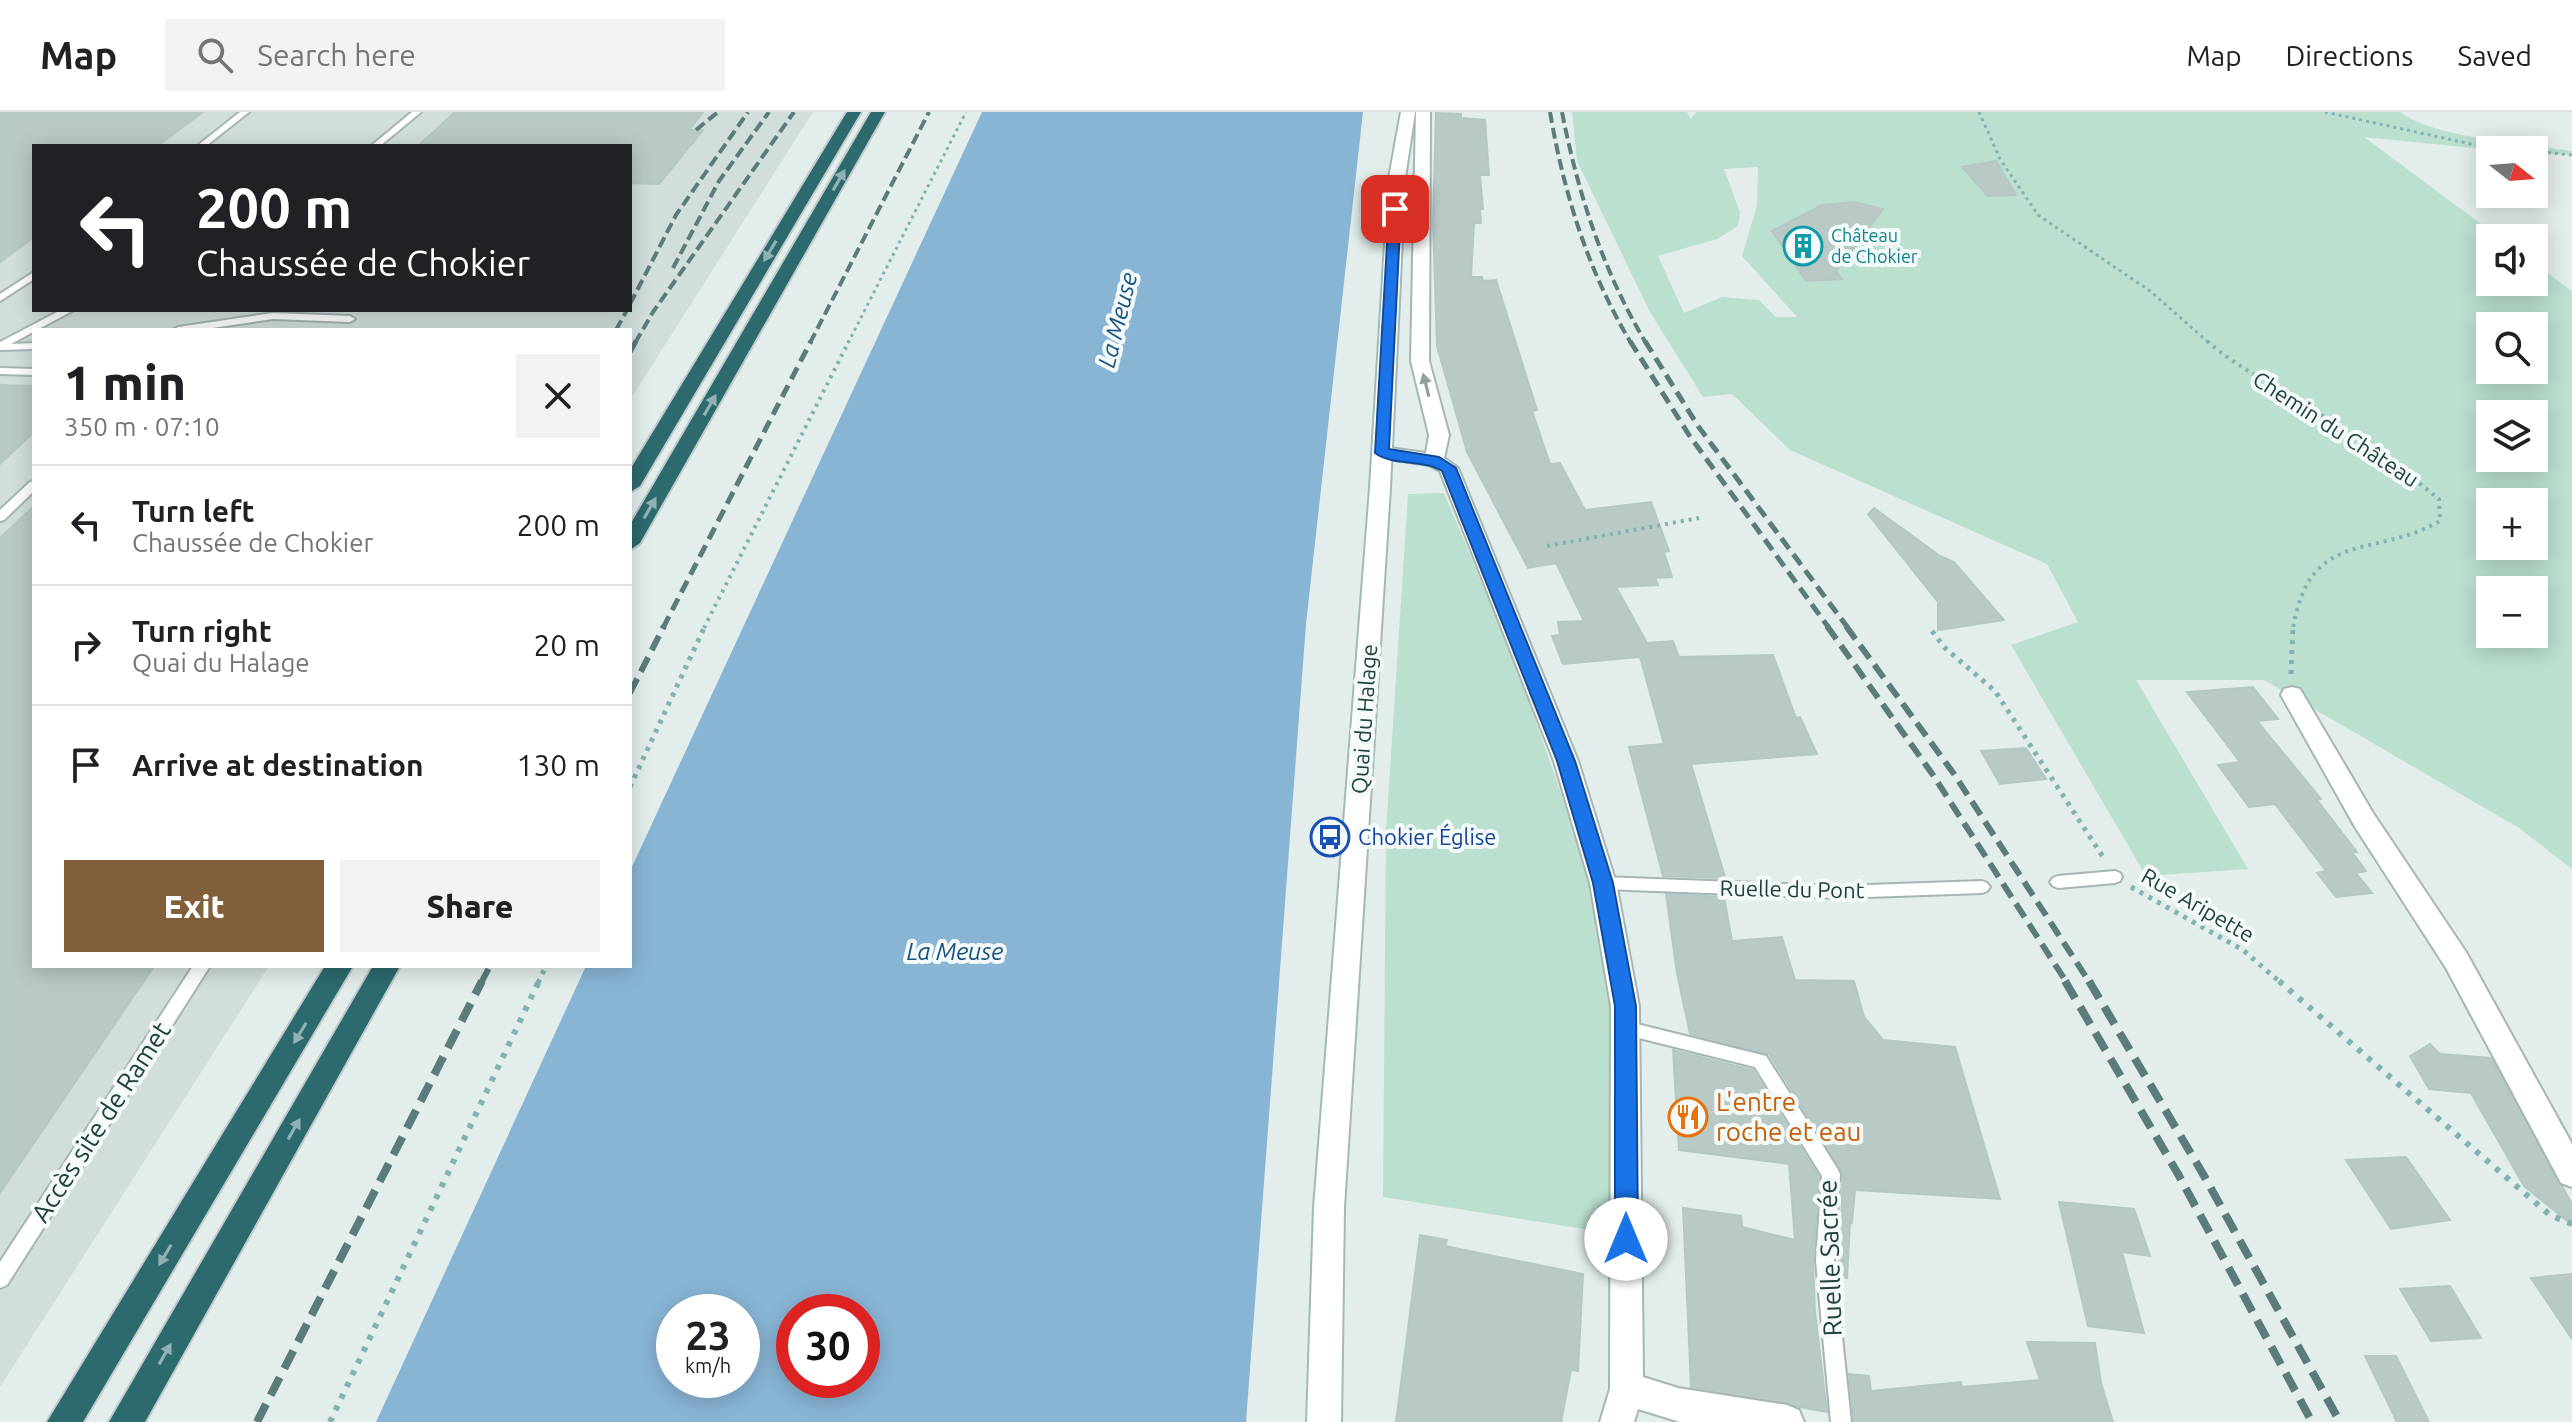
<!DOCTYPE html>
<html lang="en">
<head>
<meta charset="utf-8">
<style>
	body { margin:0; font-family:Ubuntu,sans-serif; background:#f2f2f2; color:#202124; height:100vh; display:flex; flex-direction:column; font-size:30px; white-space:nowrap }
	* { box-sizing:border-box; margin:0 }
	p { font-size:26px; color:#757577 }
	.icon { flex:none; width:44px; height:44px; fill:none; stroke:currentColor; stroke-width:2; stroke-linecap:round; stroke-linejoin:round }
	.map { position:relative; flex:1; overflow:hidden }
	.side { position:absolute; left:32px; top:216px; width:600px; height:640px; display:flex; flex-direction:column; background:#fff; border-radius:0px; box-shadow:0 4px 20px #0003 }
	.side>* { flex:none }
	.top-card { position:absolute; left:32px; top:32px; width:600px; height:168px; border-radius:0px; box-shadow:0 4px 20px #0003; background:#202124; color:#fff; overflow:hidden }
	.needle { width:52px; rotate:107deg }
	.tools { position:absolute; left:2476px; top:24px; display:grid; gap:16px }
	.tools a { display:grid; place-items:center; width:72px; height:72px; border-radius:0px; background:#fff; box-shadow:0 4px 20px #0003; font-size:40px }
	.speed { position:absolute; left:656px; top:1182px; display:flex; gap:16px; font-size:40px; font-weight:700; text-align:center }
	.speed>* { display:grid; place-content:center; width:104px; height:104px; border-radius:50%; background:#fff; box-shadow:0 4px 20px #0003; line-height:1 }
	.speed small { font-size:20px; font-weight:400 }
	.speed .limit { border:12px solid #d22; background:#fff; color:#111 }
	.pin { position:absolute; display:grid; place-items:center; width:68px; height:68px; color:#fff; margin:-34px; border-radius:16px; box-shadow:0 4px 12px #0006 }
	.me { position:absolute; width:88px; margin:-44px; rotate:0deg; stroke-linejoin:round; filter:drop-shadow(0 0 6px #0008) }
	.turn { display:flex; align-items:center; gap:28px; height:168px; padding:0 32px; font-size:36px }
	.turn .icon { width:104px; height:104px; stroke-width:2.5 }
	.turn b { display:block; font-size:56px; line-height:68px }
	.round { display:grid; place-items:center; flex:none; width:84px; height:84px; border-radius:0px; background:#f2f2f2 }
	.head { display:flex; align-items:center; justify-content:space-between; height:136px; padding:0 32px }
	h1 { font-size:48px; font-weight:800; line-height:60px }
	.primary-button { display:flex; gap:16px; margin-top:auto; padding:16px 32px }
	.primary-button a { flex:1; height:92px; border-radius:0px; background:#815f3b; color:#fff; font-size:32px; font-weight:800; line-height:92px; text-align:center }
	.primary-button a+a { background:#f2f2f2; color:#202124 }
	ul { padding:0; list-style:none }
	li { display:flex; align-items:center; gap:24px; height:120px; padding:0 32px; border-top:2px solid #e0e0e0 }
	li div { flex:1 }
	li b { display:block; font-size:30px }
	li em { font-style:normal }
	header { display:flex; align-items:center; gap:48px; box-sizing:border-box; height:112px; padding:0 40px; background:#fff; border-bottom:2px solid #e0e0e0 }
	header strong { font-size:38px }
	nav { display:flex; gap:44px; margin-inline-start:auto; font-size:28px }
	.search { width:560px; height:72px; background:#f2f2f2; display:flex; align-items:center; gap:20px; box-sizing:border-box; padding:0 28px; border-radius:0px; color:#757577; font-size:30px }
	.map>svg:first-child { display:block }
</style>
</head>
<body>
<header>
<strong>Map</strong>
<div class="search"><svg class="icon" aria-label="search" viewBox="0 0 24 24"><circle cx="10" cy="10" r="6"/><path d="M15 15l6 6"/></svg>Search here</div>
<nav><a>Map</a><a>Directions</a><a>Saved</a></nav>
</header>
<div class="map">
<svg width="2572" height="1310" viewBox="0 0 2572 1310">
	<rect width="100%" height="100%" fill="#e3eeec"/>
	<path fill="#d1dedc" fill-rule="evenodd" d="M0,0h813l-183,288v-70h-596v636h235l-269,421zM34,34h596v164h-596z"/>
	<path fill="#bbe0cf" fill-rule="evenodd" d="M1572,0h115l4,7 5,-7h704c34,26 127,32 172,39v4l-38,-2v-3h-41l-129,-13 136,101h-10v44h44v-19l38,28v578l-53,-41 -255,-148h-128l112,189 -102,7 -135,-231 67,-23 -31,-58 -257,-114 -58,-56 -29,3 -53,-85 -73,-151zM1758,55l-1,38 -15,51 55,61h-21l-17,-17 -37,-3 -38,16 -26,-57 59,-17 21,-13 2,-14 -16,-43zM2490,214h44v44h-44zM2490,302h44v44h-44zM2490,390h44v44h-44zM2490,478h44v44h-44z
		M1444,381l71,169 76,217 22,71 9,285 -239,-38 3,-366 22,-337z"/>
	<path fill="#89b5d5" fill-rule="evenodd" d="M982,0h381l-57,512 -60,798h-870l210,-456h44v-95zM742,1200v68h-68v-68zM794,1200h68v68h-68z"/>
	<path fill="#b8c9c6" stroke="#b5c8c5" stroke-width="2" d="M0,0h203l-46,34h-123v91l-34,25z
		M455,0h248l-14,18h14l-44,54 -29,-1v-37h-212z
		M1436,1l25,1v4l24,2 4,55h-9l3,34h-3l1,14h-7l-3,54h11l1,4 13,-1 41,130 -5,1 18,53 10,-1 25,47 66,-8 18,49 -5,1 8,25 -17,1 3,7 -42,2 31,56 26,-2 6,16 94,-2 23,63 4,-1 17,37 -126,10 34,113 -5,1 -57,-2 -34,-129 35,-3 -24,-87 -77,7 -11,-28 8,-1 -2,-13 26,-1 -28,-58 -28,5 -61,-116 -30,-106 -4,-124z
		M1996,49l20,34 -28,1 -26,-29z
		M1854,90l29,7 -47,62 6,8 -36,2 -34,-50 50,-26z
		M0,273l34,1v46l-34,32z
		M34,394v460h120l-154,227v-655z
		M1874,396l66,48 14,6 50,58 -66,10v-28l-70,-88z
		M2253,575l25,32 -21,2 64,78 -4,1 40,52h-5l14,19 -10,2 16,20 -36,4 -19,-24 9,-2 -51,-67 -26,3 -31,-42 22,-3 -53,-70z
		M2026,636l20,31 -46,5 -19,-33z
		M1666,782l58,3 8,44 50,-4 13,43 59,1 10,36 19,23 72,7 45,152 -145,-9 -3,33 -2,-1 -3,56 -8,-2 4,-103 -74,-119 -79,-20 -13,-61z
		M2430,932l10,10 51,4 81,146v21l-48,-39 -53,-93 -42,-4 -19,-33z
		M1673,938l80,20 66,107 -6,84 2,51 12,100 -136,-25 -8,-179 58,8 1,11 53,13 -6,-76 -110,-14z
		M2406,1045l44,63 -59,9 -45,-69z
		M2059,1090l75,7 16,47 -28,-4 22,81 -56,-7z
		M1420,1123l27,5 -2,6 138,28 -5,97 -7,-1 -10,52h-165z
		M2572,1162v65l-41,-61z
		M2450,1174l31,52 -50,3 -31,-52z
		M2027,1230l68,1 6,40 12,39h-259l-5,-48 20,2 2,15 90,-9 1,5 78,-7z
		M2365,1244h31l33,66h-32z"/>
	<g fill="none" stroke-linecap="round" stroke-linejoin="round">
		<defs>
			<path id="lane" d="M240,0h9l-43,34h-9z
				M412,0h9l-41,34h-9z
				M34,160v7l-34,22v-7z
				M61,198h13l-63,34 23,-1v6l-34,1v-8z
				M273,201l77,3 5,3 -5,3 -77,-3 -74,11h-26l5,-3z
				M0,256l34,1v6l-34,-1z
				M34,369v10l-30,29 -4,1v-11l30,-28z
				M2115,759l5,2 2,4 -2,4 -5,2 -57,5 -5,-2 -3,-4 3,-4 5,-2z
				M1603,765l236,9 143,-5 5,2 3,4 -3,4 -5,2 -143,5 -236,-9 -5,-2 -3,-4 3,-4z
				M193,854h17l-203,319 -7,3v-26z
				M1625,909l141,35 71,112 3,6 -6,87 17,161h-20l-15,-161 6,-85 -67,-109 -136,-34 -2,-5 2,-5z"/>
			<path id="street" d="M1416,0h14l-1,249 20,74 -5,23 14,10 120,293 38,122 23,123 4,371 35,11 109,17 12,5 5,12h-124l-42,-13 -4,13h-34l10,-33 1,-383 -21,-123 -36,-122 -114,-290 -11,-6 -54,-8 -3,-4 10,-6 44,6 3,-18 -18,-74z
				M2292,575l8,2 73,124 93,139 106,192v43l-11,-4 -115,-215 -91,-141 -74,-132 3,-6z"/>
			<path id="secondary" d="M1401,0h14l-10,66 -15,310 -46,720 -3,214h-34l7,-214 56,-720 19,-310z"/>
			<path id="highway" d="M847,0h14l-221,374 -10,6v-22z
				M871,0h14l-245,431 -10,7v-25z
				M325,854h28l-270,456h-36z
				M373,854h27l-255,456h-36z"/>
		</defs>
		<use href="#lane" stroke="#a5b6b5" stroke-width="4"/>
		<use href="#street" stroke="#a5b6b5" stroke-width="4"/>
		<use href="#secondary" stroke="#a1bab8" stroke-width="4"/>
		<use href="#highway" stroke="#c1caca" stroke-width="4"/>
		<path stroke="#82b3b1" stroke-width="3" stroke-dasharray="3 4" stroke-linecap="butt" d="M1979,0l21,47 38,56 112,76 59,52
			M2325,0l146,32 50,6
			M2534,39l38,4
			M848,231l118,-231"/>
		<path stroke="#82b3b1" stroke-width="4" stroke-dasharray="3 5" stroke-linecap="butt" d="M2207,229c27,24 58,39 89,58 49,31 98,63 143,100l1,22c-65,38 -130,6 -147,107
			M1547,434l152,-28
			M704,516l145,-287"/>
		<path stroke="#82b3b1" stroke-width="5" stroke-dasharray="4 6" stroke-linecap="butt" d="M1932,519l13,17 50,43 108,166
			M2291,562l2,-48
			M630,675l75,-161
			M2131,775l112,63 38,33
			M538,871l8,-17"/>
		<path stroke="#82b3b1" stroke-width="6" stroke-dasharray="5 8" stroke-linecap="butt" d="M2279,869l271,234 22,9
			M330,1310l209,-441"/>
		<use href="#lane" fill="#fff" fill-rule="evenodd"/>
		<use href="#street" fill="#fff" fill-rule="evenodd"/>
		<use href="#secondary" fill="#fff" fill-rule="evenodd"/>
		<use href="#highway" fill="#2c6a6e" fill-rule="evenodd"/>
		<path stroke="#5c7c7c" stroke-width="4" stroke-dasharray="11 5" stroke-linecap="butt" d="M1550,0c14,82 38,159 81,231
			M1562,0c16,82 41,159 84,231
			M696,18l22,-18
			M673,156l46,-87 50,-69
			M630,192l46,-89 72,-103
			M616,218l11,-20
			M635,231l18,-31 141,-200
			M810,231l119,-231"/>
		<path stroke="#5c7c7c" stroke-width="5" stroke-dasharray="13 7" stroke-linecap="butt" d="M1630,229l59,94 140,193
			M1645,229l53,85 150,202
			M630,240l6,-11
			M663,516l148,-287"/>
		<path stroke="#5c7c7c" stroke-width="6" stroke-dasharray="16 8" stroke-linecap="butt" d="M1827,514l106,149 134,208
			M1846,514l108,148 136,209
			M630,581l34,-67
			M481,871l9,-17"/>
		<path stroke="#5c7c7c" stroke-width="8" stroke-dasharray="20 10" stroke-linecap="butt" d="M2065,869l113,193 134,248
			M2089,869l114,193 137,248
			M257,1310l225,-441"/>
	</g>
	<defs><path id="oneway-solid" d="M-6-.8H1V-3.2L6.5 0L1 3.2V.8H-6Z" transform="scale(2)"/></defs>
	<g fill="#90b2b4">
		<use href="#oneway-solid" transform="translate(839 68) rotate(-60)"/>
		<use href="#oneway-solid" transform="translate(770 139) rotate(121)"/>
		<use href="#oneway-solid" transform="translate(710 293) rotate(-60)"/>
		<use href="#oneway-solid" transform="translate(650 396) rotate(-60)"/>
		<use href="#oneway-solid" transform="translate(300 921) rotate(121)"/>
		<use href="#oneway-solid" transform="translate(294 1017) rotate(-60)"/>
		<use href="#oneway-solid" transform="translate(165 1143) rotate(121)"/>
		<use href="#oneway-solid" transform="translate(165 1242) rotate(-60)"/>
	</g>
	<use fill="#90a0a0" href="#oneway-solid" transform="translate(1426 273) rotate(-104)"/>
	<path fill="#1a73e8" stroke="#114b97" stroke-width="2" d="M1395,93l6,4 -12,240 50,8 17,11 119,293 38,122 23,123 2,233 -3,8 -9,3 -8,-3 -3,-8v-233l-22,-123 -36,-122 -115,-290c-20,-12 -50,-5 -67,-18l14,-244z"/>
	<defs>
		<symbol id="building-ring" viewBox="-11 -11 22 22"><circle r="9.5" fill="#f4faf9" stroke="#0f9aa8" stroke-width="1.5"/><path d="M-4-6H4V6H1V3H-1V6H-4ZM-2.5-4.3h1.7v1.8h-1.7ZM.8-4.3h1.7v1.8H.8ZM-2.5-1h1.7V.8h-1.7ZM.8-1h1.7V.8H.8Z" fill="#0f9aa8"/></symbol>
		<symbol id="bus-ring" viewBox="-11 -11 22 22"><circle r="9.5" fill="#f4faf9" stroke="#1a4fb4" stroke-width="1.5"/><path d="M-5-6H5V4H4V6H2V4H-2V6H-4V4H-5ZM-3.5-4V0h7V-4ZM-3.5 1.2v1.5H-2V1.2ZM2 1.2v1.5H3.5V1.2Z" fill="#1a4fb4"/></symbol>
		<symbol id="restaurant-ring" viewBox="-11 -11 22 22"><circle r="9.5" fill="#f4faf9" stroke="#e8710a" stroke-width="1.5"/><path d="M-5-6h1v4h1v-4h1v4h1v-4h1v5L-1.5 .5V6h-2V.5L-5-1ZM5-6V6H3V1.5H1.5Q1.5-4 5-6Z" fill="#e8710a"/></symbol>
	</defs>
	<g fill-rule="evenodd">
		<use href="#building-ring" x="1781" y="112" width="44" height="44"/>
		<use href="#bus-ring" x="1308" y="703" width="44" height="44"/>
		<use href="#restaurant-ring" x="1666" y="983" width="44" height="44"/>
	</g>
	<g text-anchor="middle" stroke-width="8" stroke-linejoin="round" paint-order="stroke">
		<g font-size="18" fill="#0d838f" stroke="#f4faf9" text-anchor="start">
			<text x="1831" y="130">Château<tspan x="1831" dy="21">de Chokier</tspan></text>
		</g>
		<g font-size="22" fill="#224040" stroke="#f4faf9">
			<text transform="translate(2336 317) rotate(33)" y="8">Chemin du Château</text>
			<text transform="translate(1364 607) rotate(-86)" y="8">Quai du Halage</text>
			<text transform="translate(1792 777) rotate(1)" y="8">Ruelle du Pont</text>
			<text transform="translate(2198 793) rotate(30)" y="8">Rue Aripette</text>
		</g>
		<g font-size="22" fill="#164399" stroke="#f4faf9" text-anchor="start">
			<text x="1358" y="733">Chokier Église</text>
		</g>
		<g font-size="24" font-style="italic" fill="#185380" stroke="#f4faf9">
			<text transform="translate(1118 208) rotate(-76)" y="8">La Meuse</text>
			<text x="955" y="848">La Meuse</text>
		</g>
		<g font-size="26" fill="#c56008" stroke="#f4faf9" text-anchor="start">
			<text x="1716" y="999">L'entre<tspan x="1716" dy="30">roche et eau</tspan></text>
		</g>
		<g font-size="26" fill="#224040" stroke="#f4faf9">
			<text transform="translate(101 1010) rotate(-57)" y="9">Accès site de Ramet</text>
			<text transform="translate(1830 1146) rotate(-92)" y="9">Ruelle Sacrée</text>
		</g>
	</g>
</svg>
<div class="tools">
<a><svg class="needle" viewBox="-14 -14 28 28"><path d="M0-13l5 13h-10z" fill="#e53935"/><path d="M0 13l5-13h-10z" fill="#757577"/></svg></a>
<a><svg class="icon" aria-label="sound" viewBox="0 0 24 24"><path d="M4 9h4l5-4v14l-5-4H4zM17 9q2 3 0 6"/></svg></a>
<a><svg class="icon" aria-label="search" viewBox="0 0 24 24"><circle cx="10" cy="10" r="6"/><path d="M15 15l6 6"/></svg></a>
<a><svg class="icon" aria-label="layers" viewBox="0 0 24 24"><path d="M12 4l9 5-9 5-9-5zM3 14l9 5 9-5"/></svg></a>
<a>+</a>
<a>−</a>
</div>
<div class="speed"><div>23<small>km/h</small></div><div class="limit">30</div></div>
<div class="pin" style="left:1395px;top:97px;background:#d93025"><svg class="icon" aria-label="arrive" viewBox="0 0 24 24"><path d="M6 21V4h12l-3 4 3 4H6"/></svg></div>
<svg class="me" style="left:1626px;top:1127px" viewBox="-20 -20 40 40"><circle r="19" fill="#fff"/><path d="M0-13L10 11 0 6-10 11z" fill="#1a73e8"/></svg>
<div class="top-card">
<div class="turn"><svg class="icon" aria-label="left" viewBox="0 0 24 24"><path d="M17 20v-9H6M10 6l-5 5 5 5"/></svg><div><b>200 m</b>Chaussée de Chokier</div></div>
</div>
<section class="side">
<div class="head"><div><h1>1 min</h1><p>350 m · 07:10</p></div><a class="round"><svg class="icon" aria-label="close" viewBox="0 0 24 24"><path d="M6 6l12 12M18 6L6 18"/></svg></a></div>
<ul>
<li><svg class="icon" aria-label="left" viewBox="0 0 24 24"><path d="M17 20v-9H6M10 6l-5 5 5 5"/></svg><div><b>Turn left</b><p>Chaussée de Chokier</p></div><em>200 m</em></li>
<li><svg class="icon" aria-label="right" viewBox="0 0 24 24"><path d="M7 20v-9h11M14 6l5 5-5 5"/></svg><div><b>Turn right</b><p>Quai du Halage</p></div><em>20 m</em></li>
<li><svg class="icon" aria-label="arrive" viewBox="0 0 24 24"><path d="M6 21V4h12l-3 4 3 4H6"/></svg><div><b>Arrive at destination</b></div><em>130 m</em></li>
</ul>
<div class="primary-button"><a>Exit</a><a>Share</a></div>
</section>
</div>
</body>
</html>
